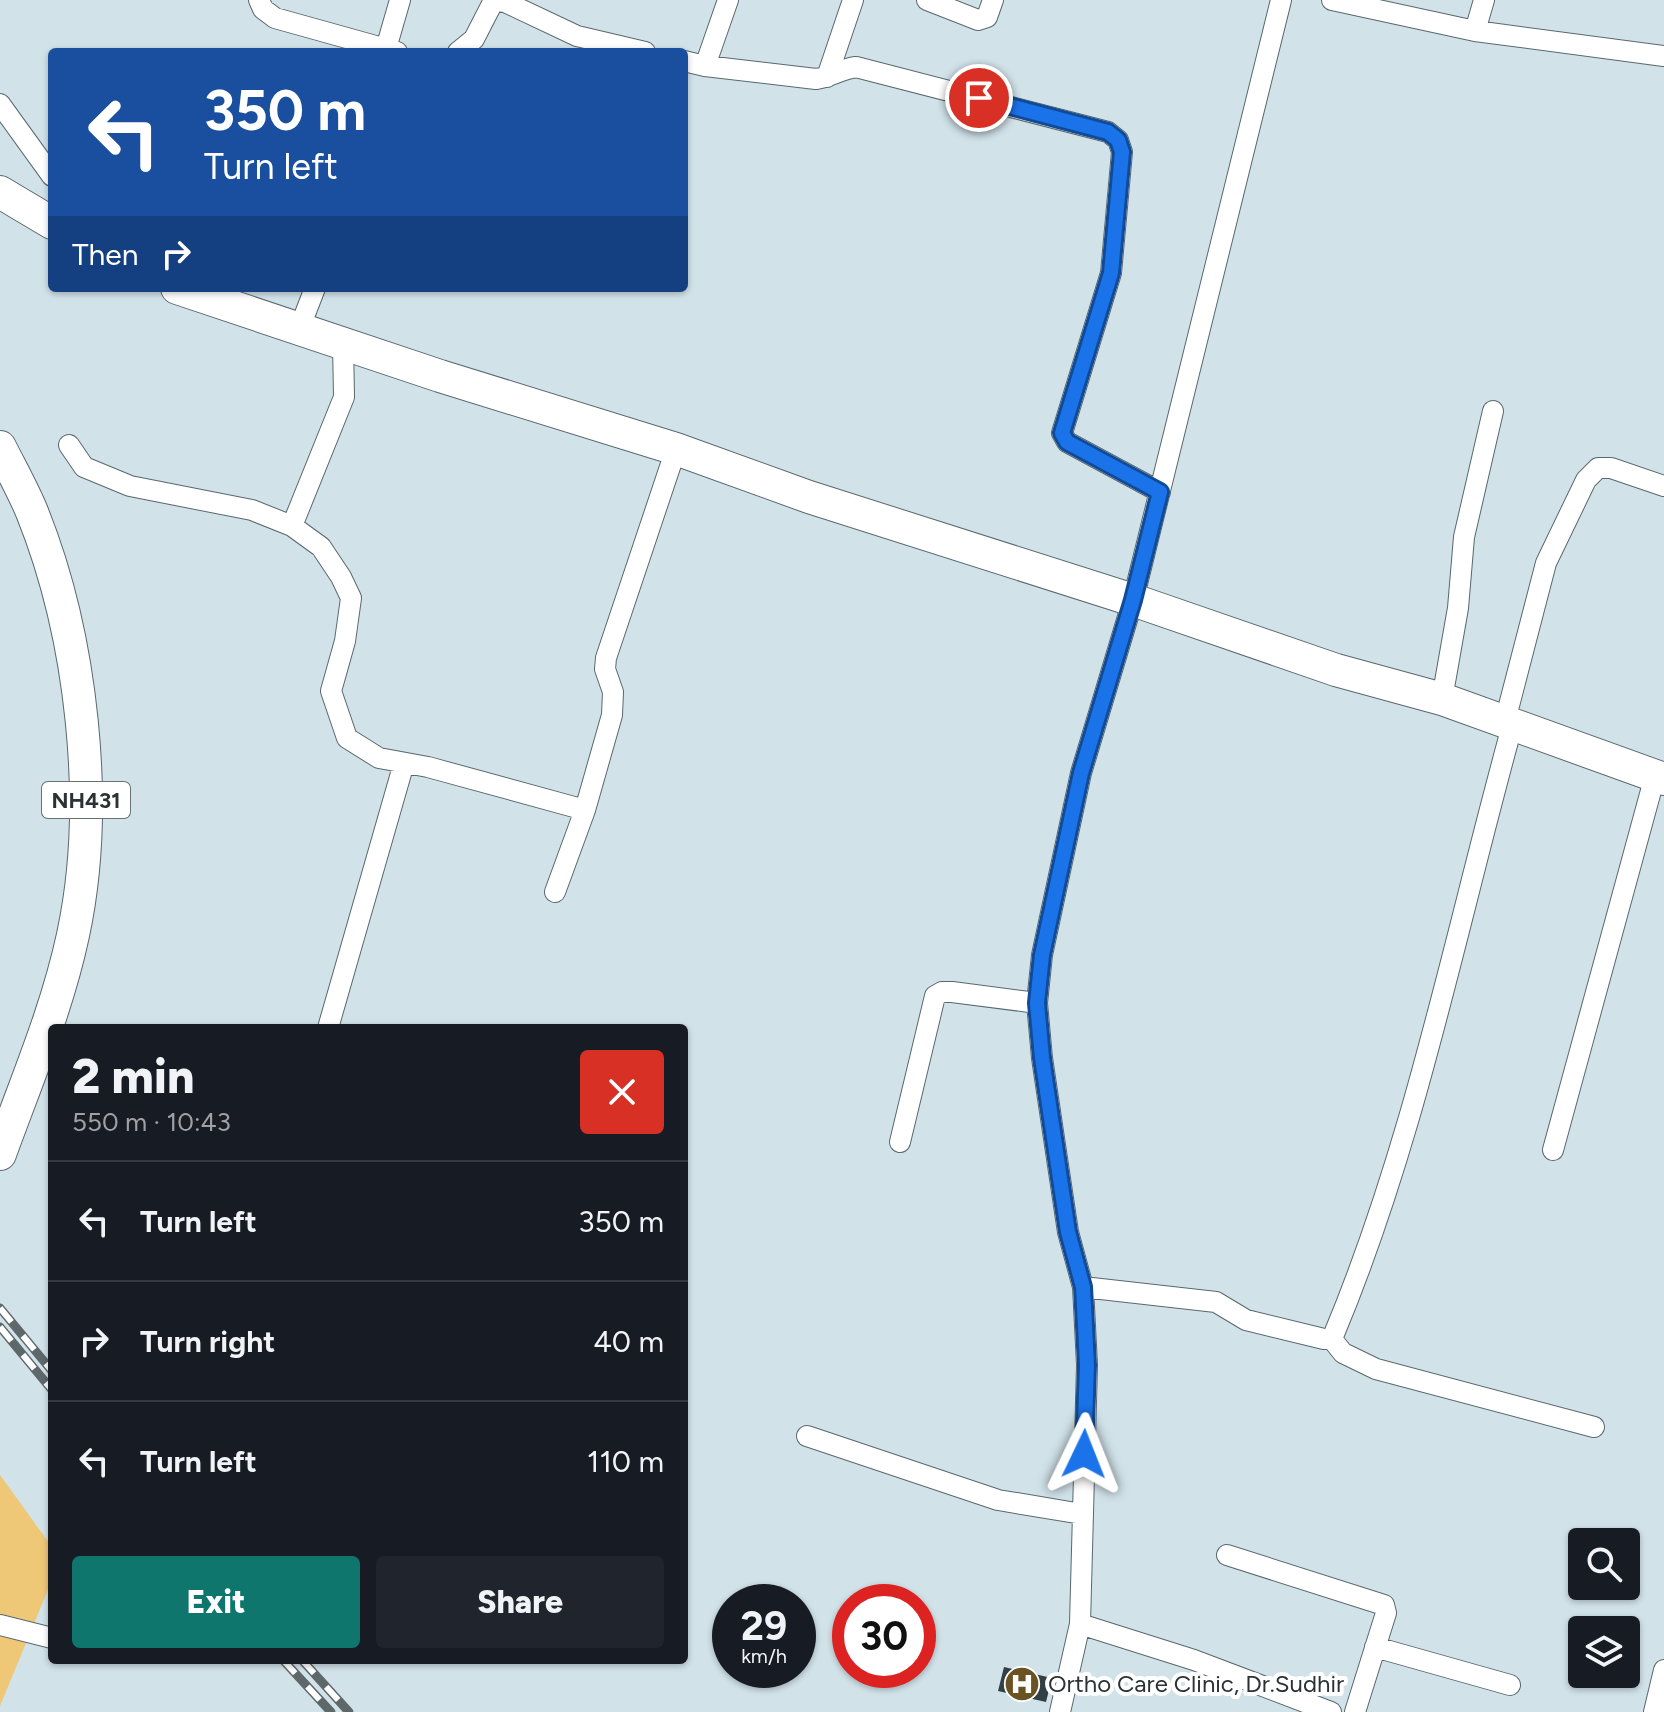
<!DOCTYPE html>
<html lang="en">
<head>
<meta charset="utf-8">
<style>
	body { margin:0; font-family:Figtree,sans-serif; background:#20242c; color:#f1f3f6; height:100vh; display:flex; flex-direction:column; font-size:30px; white-space:nowrap }
	* { box-sizing:border-box; margin:0 }
	p { font-size:26px; color:#9ea1a6 }
	.icon { flex:none; width:44px; height:44px; fill:none; stroke:currentColor; stroke-width:2; stroke-linecap:round; stroke-linejoin:round }
	.map { position:relative; flex:1; overflow:hidden }
	.sheet { position:absolute; left:48px; top:1024px; width:640px; height:640px; display:flex; flex-direction:column; background:#171b24; border-radius:8px; box-shadow:0 2px 6px #0004 }
	.sheet>* { flex:none }
	.top-card { position:absolute; left:48px; top:48px; width:640px; height:244px; border-radius:8px; box-shadow:0 2px 6px #0004; background:#1a4fa0; color:#fff; overflow:hidden }
	.tools { position:absolute; left:1568px; top:1528px; display:grid; gap:16px }
	.tools a { display:grid; place-items:center; width:72px; height:72px; border-radius:8px; background:#171b24; box-shadow:0 2px 6px #0004; font-size:40px }
	.speed { position:absolute; left:712px; top:1584px; display:flex; gap:16px; font-size:40px; font-weight:700; text-align:center }
	.speed>* { display:grid; place-content:center; width:104px; height:104px; border-radius:50%; background:#171b24; box-shadow:0 2px 6px #0004; line-height:1 }
	.speed small { font-size:20px; font-weight:400 }
	.speed .limit { border:12px solid #d22; background:#fff; color:#111 }
	.pin { position:absolute; display:grid; place-items:center; width:68px; height:68px; color:#fff; margin:-34px; border:4px solid #fff; border-radius:50%; box-shadow:0 2px 8px #0007 }
	.me { position:absolute; width:88px; margin:-44px; rotate:2deg; stroke-linejoin:round; filter:drop-shadow(0 0 6px #0008) }
	.turn { display:flex; align-items:center; gap:28px; height:168px; padding:0 24px; font-size:36px }
	.turn .icon { width:104px; height:104px; stroke-width:2.5 }
	.turn b { display:block; font-size:56px; line-height:68px }
	.then { display:flex; align-items:center; height:76px; padding:0 24px; background:#0003; gap:16px; font-size:30px }
	.round { display:grid; place-items:center; flex:none; width:84px; height:84px; border-radius:8px; background:#20242c }
	.summary { display:flex; align-items:center; justify-content:space-between; height:136px; padding:0 24px }
	h1 { font-size:48px; font-weight:800; line-height:60px }
	.primary-button { display:flex; gap:16px; margin-top:auto; padding:16px 24px }
	.primary-button a { flex:1; height:92px; border-radius:8px; background:#0f766e; color:#fff; font-size:32px; font-weight:800; line-height:92px; text-align:center }
	.primary-button a+a { background:#20242c; color:#f1f3f6 }
	ul { padding:0; list-style:none }
	li { display:flex; align-items:center; gap:24px; height:120px; padding:0 24px; border-top:2px solid #363941 }
	li div { flex:1 }
	li b { display:block; font-size:30px }
	li em { font-style:normal }
	.map>svg:first-child { display:block }
</style>
</head>
<body>
<div class="map">
<svg width="1664" height="1712" viewBox="0 0 1664 1712">
	<rect width="100%" height="100%" fill="#d1e2e9"/>
	<path fill="#eec877" d="M0,1475l52,72v33l-52,126z"/>
	<path fill="#324046" d="M1004,1667l48,11 -6,24 -48,-11z"/>
	<g fill="none" stroke-linecap="round" stroke-linejoin="round">
		<defs>
			<path id="street" d="M259,0l4,9 12,9 122,34
				M927,0l51,20 9,-3 6,-17
				M1332,0l143,31 189,25
				M1475,31l9,-31
				M385,52l15,-52
				M458,52l16,-13 18,-35 5,-3 8,1 72,34 68,16
				M684,61l21,5 111,13c15,-2 25,-10 40,-12l252,65 10,8 4,12 -11,121 -49,160 5,9 93,50
				M705,66l23,-66
				M827,77l26,-77
				M0,104l52,72
				M300,327l15,-39
				M69,445l15,22 46,19 122,24 40,16 29,21 20,30 10,21 -6,43 -14,50 16,47 32,20 49,9 157,43
				M292,526l52,-129 -1,-53
				M1442,699l16,-91 6,-71 29,-126
				M1505,721l41,-158 40,-83 12,-12h13l53,18
				M555,892l30,-82 27,-95 1,-23 -8,-23 1,-11 70,-209
				M328,1028l76,-265
				M900,1142l35,-146 7,-4h10l85,11
				M1553,1150l102,-374
				M1083,1287l133,15 30,18 78,19 7,-1 3,-4c82,-196 122,-406 179,-611
				M1331,1338l12,15 33,16 218,58
				M807,1436l191,64 84,14
				M1227,1555l157,50 2,8 -31,99
				M1080,1624l114,36 137,52
				M0,1625l52,13
				M1375,1647l135,38
				M1060,1712l20,-88 7,-259 -4,-78 -15,-55 -26,-174 -5,-55 5,-48 39,-182 52,-173 148,-600
				M1654,1712l10,-42"/>
			<path id="primary" d="M0,192l52,31
				M177,288l263,88 236,73 133,48 324,103 203,70 106,29 222,80
				M0,447c11,22 23,43 32,65 50,124 69,293 41,423 -16,75 -47,147 -73,219"/>
		</defs>
		<use href="#street" stroke="#59686e" stroke-width="22"/>
		<use href="#primary" stroke="#59686e" stroke-width="34"/>
		<use href="#street" stroke="#fff" stroke-width="20"/>
		<use href="#primary" stroke="#fff" stroke-width="32"/>
		<defs>
			<path id="rail" d="M0,1308l52,63
				M0,1327l52,63
				M283,1660l48,52
				M302,1660l47,52"/>
		</defs>
		<use href="#rail" stroke="#5e686b" stroke-width="9"/>
		<use href="#rail" stroke="#fff" stroke-width="6" stroke-dasharray="18" stroke-linecap="butt"/>
	</g>
	<g fill="none" stroke-linecap="round" stroke-linejoin="round">
		<defs>
			<path id="route" d="M979,98l129,34 10,8 4,12 -11,121 -49,160 5,9 93,50 -27,108 -52,173 -39,182 -5,48 5,55 26,174 15,55 4,78 -3,89"/>
		</defs>
		<use href="#route" stroke="#114b97" stroke-width="20"/>
		<use href="#route" stroke="#1a73e8" stroke-width="14"/>
	</g>
	<defs>
		<symbol id="hospital-disc" viewBox="-11 -11 22 22"><circle r="9.5" fill="#695323" stroke="#fff"/><path d="M-5-5h3v3.5h4V-5h3V5h-3V1.5h-4V5h-3Z" fill="#fff"/></symbol>
	</defs>
	<g fill-rule="evenodd">
		<use href="#hospital-disc" x="1002" y="1664" width="40" height="40"/>
	</g>
	<g text-anchor="middle" stroke-width="8" stroke-linejoin="round" paint-order="stroke">
		<rect fill="#fff" stroke="#6b7071" stroke-width="2" x="42" y="782" width="88" height="36" rx="6"/>
		<g font-size="22" font-weight="bold" fill="#2b3234">
			<text x="86" y="808">NH431</text>
		</g>
		<g font-size="24" fill="#2b3234" stroke="#fff" text-anchor="start">
			<text x="1048" y="1692">Ortho Care Clinic, Dr.Sudhir</text>
		</g>
	</g>
</svg>
<div class="tools">
<a><svg class="icon" aria-label="search" viewBox="0 0 24 24"><circle cx="10" cy="10" r="6"/><path d="M15 15l6 6"/></svg></a>
<a><svg class="icon" aria-label="layers" viewBox="0 0 24 24"><path d="M12 4l9 5-9 5-9-5zM3 14l9 5 9-5"/></svg></a>
</div>
<div class="speed"><div>29<small>km/h</small></div><div class="limit">30</div></div>
<div class="pin" style="left:979px;top:98px;background:#d93025"><svg class="icon" aria-label="arrive" viewBox="0 0 24 24"><path d="M6 21V4h12l-3 4 3 4H6"/></svg></div>
<svg class="me" style="left:1084px;top:1454px" viewBox="-20 -20 40 40"><path d="M0-17L14 15 0 8-14 15z" fill="#1a73e8" stroke="#fff" stroke-width="4"/></svg>
<div class="top-card">
<div class="turn"><svg class="icon" aria-label="left" viewBox="0 0 24 24"><path d="M17 20v-9H6M10 6l-5 5 5 5"/></svg><div><b>350 m</b>Turn left</div></div>
<div class="then">Then<svg class="icon" aria-label="right" viewBox="0 0 24 24"><path d="M7 20v-9h11M14 6l5 5-5 5"/></svg></div>
</div>
<section class="sheet">
<div class="summary"><div><h1>2 min</h1><p>550 m · 10:43</p></div><a class="round" style="background:#d93025;color:#fff"><svg class="icon" aria-label="close" viewBox="0 0 24 24"><path d="M6 6l12 12M18 6L6 18"/></svg></a></div>
<ul>
<li><svg class="icon" aria-label="left" viewBox="0 0 24 24"><path d="M17 20v-9H6M10 6l-5 5 5 5"/></svg><div><b>Turn left</b></div><em>350 m</em></li>
<li><svg class="icon" aria-label="right" viewBox="0 0 24 24"><path d="M7 20v-9h11M14 6l5 5-5 5"/></svg><div><b>Turn right</b></div><em>40 m</em></li>
<li><svg class="icon" aria-label="left" viewBox="0 0 24 24"><path d="M17 20v-9H6M10 6l-5 5 5 5"/></svg><div><b>Turn left</b></div><em>110 m</em></li>
</ul>
<div class="primary-button"><a>Exit</a><a>Share</a></div>
</section>
</div>
</body>
</html>
